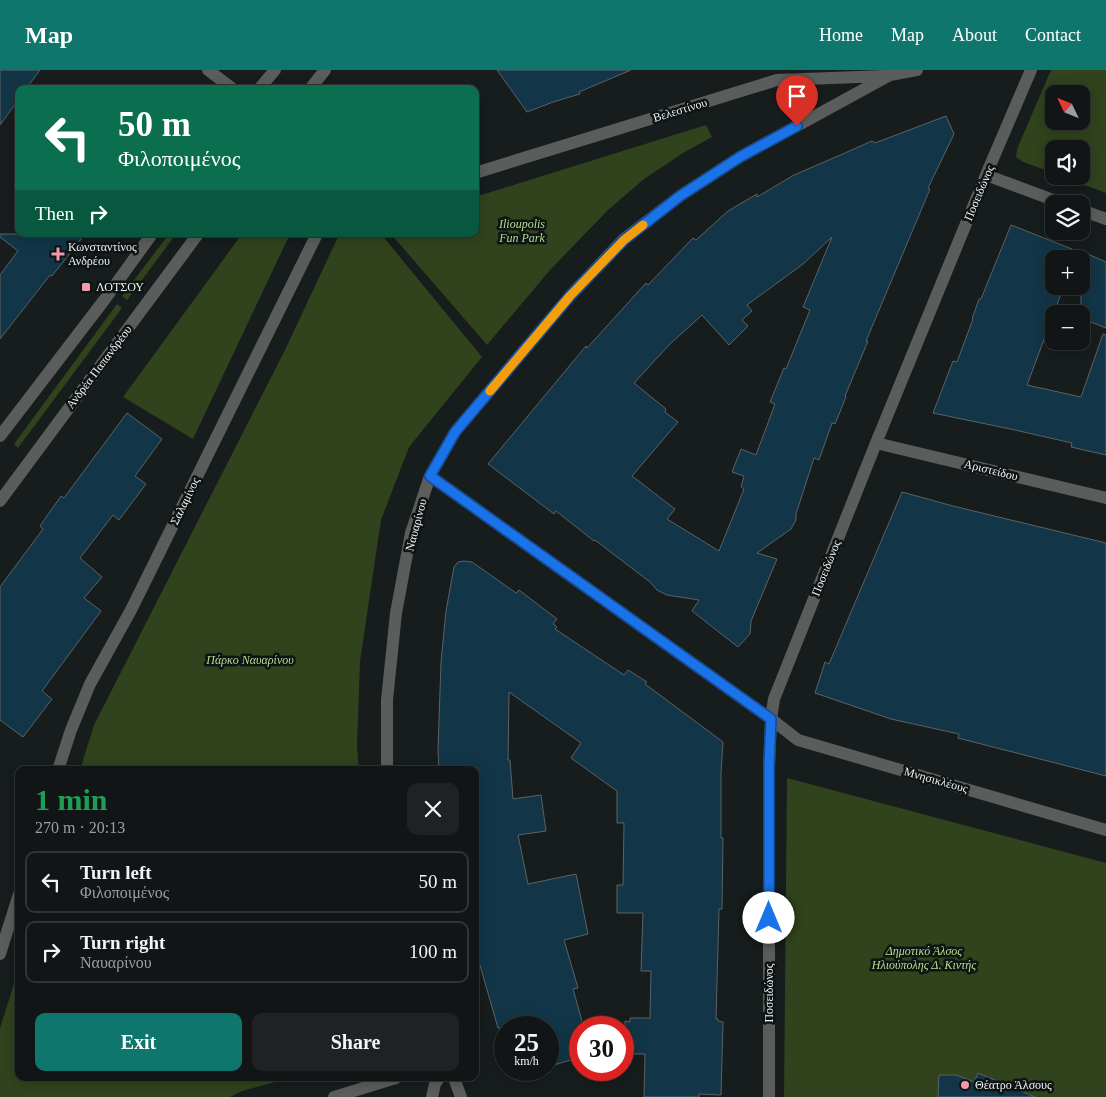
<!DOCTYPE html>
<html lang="en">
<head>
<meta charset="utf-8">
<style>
	body { margin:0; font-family:"Times New Roman",serif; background:#1e2223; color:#f1f3f6; height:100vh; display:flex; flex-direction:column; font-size:19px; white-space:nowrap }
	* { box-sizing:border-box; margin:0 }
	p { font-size:16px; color:#9c9fa1 }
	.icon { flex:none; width:28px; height:28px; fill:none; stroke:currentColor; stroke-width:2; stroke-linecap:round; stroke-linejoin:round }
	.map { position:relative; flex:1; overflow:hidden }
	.sheet { position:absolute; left:15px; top:696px; width:464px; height:315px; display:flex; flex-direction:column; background:#111516; border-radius:10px; box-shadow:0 2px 12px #0003,0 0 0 1px #303435 }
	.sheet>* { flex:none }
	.top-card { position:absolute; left:15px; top:15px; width:464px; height:152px; border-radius:10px; box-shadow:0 2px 12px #0003,0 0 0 1px #303435; background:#0b6e4f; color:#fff; overflow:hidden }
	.needle { width:32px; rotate:313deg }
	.controls { position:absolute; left:1045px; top:15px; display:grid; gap:10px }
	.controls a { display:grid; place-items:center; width:45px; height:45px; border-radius:10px; background:#111516; box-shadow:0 2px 12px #0003,0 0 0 1px #303435; font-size:25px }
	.speed { position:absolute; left:494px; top:946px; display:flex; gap:10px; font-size:25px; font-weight:700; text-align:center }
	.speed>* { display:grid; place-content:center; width:65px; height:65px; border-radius:50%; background:#111516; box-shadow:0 2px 12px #0003,0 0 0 1px #303435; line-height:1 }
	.speed small { font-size:12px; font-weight:400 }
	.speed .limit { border:8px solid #d22; background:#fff; color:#111 }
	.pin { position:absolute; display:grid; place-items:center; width:42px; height:42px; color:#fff; margin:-51px -21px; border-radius:50% 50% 50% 0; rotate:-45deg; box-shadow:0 0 5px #0007 }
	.pin .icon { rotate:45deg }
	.me { position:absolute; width:55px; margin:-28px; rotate:0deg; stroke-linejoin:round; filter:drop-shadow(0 0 4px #0008) }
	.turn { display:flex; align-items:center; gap:18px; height:105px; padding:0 20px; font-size:22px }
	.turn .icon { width:65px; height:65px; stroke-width:2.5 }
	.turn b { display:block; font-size:35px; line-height:42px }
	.then { display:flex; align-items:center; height:48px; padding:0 20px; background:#0003; gap:10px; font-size:19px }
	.round { display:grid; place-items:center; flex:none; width:52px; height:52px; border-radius:10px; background:#1e2223 }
	.headline { display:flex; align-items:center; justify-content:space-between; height:85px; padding:0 20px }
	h1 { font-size:30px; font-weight:600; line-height:38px; color:#1e9e55 }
	.button { display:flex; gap:10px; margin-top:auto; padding:10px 20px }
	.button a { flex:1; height:58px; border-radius:10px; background:#0f766e; color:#fff; font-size:20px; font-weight:600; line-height:58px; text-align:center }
	.button a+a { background:#1e2223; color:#f1f3f6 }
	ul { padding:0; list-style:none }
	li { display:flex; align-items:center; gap:15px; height:62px; margin:0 10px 8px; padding:0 10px; border:2px solid #303435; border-radius:10px }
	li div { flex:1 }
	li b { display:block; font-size:19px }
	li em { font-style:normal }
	header { display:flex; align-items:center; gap:30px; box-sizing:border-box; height:70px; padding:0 25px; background:#0f766e; color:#fff }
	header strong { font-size:24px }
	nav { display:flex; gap:28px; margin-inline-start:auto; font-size:18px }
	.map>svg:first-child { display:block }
</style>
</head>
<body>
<header>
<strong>Map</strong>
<nav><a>Home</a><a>Map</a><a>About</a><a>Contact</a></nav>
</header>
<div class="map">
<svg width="1106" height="1027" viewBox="0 0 1106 1027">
	<rect width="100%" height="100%" fill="#171c1d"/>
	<path fill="#30431c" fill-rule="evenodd" d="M1051,0h55v123l-45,-17h20v-27h-27v24l-31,-11 -7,-5 1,-8zM1054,24h27v27h-27z
		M706,55l6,12 -29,16 -39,26 -36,31 -58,60 -63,75 -96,-111h84v-37z
		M169,164h7l-49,66 -5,-4z
		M242,164h48l-97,205 -70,-42z
		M353,164h28l101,123 -73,90 -28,73 -21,141 -3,85 2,24h-279l14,-45 191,-375 53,-113z
		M117,234l5,4 -104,140 -4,-4z
		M787,708l319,85v234h-322z
		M19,898v110h271l-48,13 -12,6h-230v-69z"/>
	<path fill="#123647" stroke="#5c6265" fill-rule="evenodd" d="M0,0h40l-14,19h-7v10l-19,26z
		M497,0h134l-52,22 1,2 -27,8 -26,10z
		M946,46l8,18 -26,54 2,1 -64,152h2l-23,55 1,1 -11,27 -3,-1 -13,37 -5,-2 -18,56v6l-5,9 -34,24 20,6 -26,62 -1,13 -12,13 -46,-36 7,-11 -32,-5 -10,-5 -7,-8 -55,-42 -1,1 -38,-30 -2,3 -66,-50 98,-118 1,2 59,-65 2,2 45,-47 3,2 32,-29 29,-17v3l37,-22 44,-19 34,-15 3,2zM832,167l-29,70 7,3 -24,59 -2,-1 -14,34 5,2 -19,51 -15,-6 -9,23 12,4 -3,11 3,2 -25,62 -52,-32 8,-10 -43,-33 46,-54 -13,-10 1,-3 -32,-26 36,-39 32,-29 27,30 19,-19 -6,-6 10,-9 -5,-6 56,-41z
		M1011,155l66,26 -3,8h-20v27h10l-37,99 54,12 22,-63 3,1v120l-35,-8 1,-4 -57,-13 -82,-17 20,-52 4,1 16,-43h-1l7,-20h2z
		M0,164h85l-33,42 -2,-1 -50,64v-64l18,-24 -18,-14z
		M1081,181l25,11v66l-25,-10z
		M127,343l35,26 -27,37 11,8 -27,36 -6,-5 -33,43 22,19 -18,21 17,13 -59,80 10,8 -29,38 -23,-17v-133l43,-58 -3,-3 21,-30 3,2z
		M902,422l51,14 153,37v233l-148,-38 1,-4 -68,-15 -76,-26 10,-31 4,2z
		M464,491l8,1 44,31 3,-3 38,29 -4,5 4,3 -2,2 69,46 4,-5 19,12 -2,2 78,58 -2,31v65h2l-1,71h-3l-3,110h2v2l5,1 -2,73 -22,-1v3h-55l1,-43h-20v-33l5,1v-4h20l1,-47h-10l2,-58h-26v-28h6l1,-62h-7v-32l-46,-33 10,-15 -72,-51 -1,68h2l3,39 28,-4 5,36 -28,4 10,49 48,-10 12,60 -24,6 14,48 -5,1 11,39h-4v29l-32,10v-39h-50l-23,-80v-178h-36l-1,-20 3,-88 5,-51 8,-44 4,-5z
		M978,1003l57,24h-97l1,-22h17l18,7z"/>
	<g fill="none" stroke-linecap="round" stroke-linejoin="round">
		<path stroke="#5b5d5c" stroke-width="12" d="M208,0l25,19
			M259,19l16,-19
			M310,19l15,-19
			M475,103l302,-93 108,-4
			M986,105l78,29
			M1081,140l25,9
			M0,366l105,-137 47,-65
			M876,373l230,55
			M430,406l341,243 27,21 308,90
			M0,431l198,-267
			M58,700l13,-40 19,-46 41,-74 186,-376
			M387,700v-70l9,-87 15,-80 19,-57 25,-44 115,-136 54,-57 56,-43 60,-39 150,-82 27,-5
			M0,884l19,-60
			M454,1008l7,19
			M334,1027l62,-19
			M432,1027l3,-13 4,-6
			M769,1027v-330l2,-48 3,-20 102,-256 110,-268 45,-105"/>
	</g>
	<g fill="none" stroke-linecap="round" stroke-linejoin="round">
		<defs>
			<path id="route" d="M769,848v-151l2,-48 -341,-243 25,-44 115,-136 54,-56 56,-44 60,-39 57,-31"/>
		</defs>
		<use href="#route" stroke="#114b97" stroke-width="12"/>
		<use href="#route" stroke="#1a73e8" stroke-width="9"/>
		<path stroke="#f59e0b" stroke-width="9" d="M490,321l80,-95 54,-56 19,-15"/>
	</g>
	<g fill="#f39aa8" stroke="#0e1313" stroke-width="2">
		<path d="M55.5 176.5h5v5h5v5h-5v5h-5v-5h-5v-5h5z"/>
		<rect x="81" y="212" width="10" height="10" rx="2.5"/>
		<circle cx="965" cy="1015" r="5"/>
	</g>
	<g text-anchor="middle" stroke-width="5" stroke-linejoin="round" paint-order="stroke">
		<g font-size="12" fill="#eef2f2" stroke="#0e1313">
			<text transform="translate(680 40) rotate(-17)" y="4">Βελεστίνου</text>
			<text transform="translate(979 123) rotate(-67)" y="4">Ποσειδώνος</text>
			<text transform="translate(99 297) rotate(-53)" y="4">Ανδρέα Παπανδρέου</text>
			<text transform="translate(991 400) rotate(14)" y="4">Αριστείδου</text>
			<text transform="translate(185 431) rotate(-64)" y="4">Σαλαμίνος</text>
			<text transform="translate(416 455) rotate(-75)" y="4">Ναυαρίνου</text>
			<text transform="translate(826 498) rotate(-68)" y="4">Ποσειδώνος</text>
			<text transform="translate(936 710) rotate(16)" y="4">Μνησικλέους</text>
			<text transform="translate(769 923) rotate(-90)" y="4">Ποσειδώνος</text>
		</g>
		<g font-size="12" font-style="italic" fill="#b6df8e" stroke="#0e1313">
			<text x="522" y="158">Ilioupolis<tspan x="522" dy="14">Fun Park</tspan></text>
			<text x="250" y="594">Πάρκο Ναυαρίνου</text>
			<text x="924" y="885">Δημοτικό Άλσος<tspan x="924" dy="14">Ηλιούπολης Δ. Κιντής</tspan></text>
		</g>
		<g font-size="12" fill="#eef2f2" stroke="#0e1313" text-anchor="start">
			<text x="68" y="181">Κωνσταντίνος<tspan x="68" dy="14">Ανδρέου</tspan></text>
			<text x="96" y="221">ΛΟΤΣΟΥ</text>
			<text x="975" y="1019">Θέατρο Άλσους</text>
		</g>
	</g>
</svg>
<div class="controls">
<a><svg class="needle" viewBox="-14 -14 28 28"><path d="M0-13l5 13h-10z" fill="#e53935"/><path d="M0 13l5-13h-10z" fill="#9c9fa1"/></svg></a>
<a><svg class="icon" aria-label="sound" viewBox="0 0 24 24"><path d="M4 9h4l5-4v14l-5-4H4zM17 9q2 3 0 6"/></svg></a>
<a><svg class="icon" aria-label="layers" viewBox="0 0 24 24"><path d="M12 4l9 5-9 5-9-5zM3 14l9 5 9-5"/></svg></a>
<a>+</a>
<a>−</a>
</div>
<div class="speed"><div>25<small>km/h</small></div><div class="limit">30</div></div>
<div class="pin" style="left:797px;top:56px;background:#d93025"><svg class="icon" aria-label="arrive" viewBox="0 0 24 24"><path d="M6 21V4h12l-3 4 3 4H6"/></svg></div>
<svg class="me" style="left:769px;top:848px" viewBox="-20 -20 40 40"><circle r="19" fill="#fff"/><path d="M0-13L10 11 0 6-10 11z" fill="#1a73e8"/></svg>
<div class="top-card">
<div class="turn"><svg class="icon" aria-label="left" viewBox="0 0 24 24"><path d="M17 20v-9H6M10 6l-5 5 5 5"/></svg><div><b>50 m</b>Φιλοποιμένος</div></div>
<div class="then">Then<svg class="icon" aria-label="right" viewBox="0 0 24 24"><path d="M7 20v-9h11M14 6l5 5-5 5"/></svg></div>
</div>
<section class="sheet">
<div class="headline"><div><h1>1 min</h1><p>270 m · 20:13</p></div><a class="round"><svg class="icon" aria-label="close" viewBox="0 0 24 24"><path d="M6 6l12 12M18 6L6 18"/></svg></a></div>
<ul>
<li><svg class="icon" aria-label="left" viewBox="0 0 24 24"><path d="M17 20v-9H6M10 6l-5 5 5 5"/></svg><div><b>Turn left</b><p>Φιλοποιμένος</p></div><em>50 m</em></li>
<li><svg class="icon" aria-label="right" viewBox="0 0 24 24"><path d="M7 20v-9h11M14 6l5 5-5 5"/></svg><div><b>Turn right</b><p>Ναυαρίνου</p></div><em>100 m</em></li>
</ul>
<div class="button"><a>Exit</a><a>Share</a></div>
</section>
</div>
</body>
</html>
